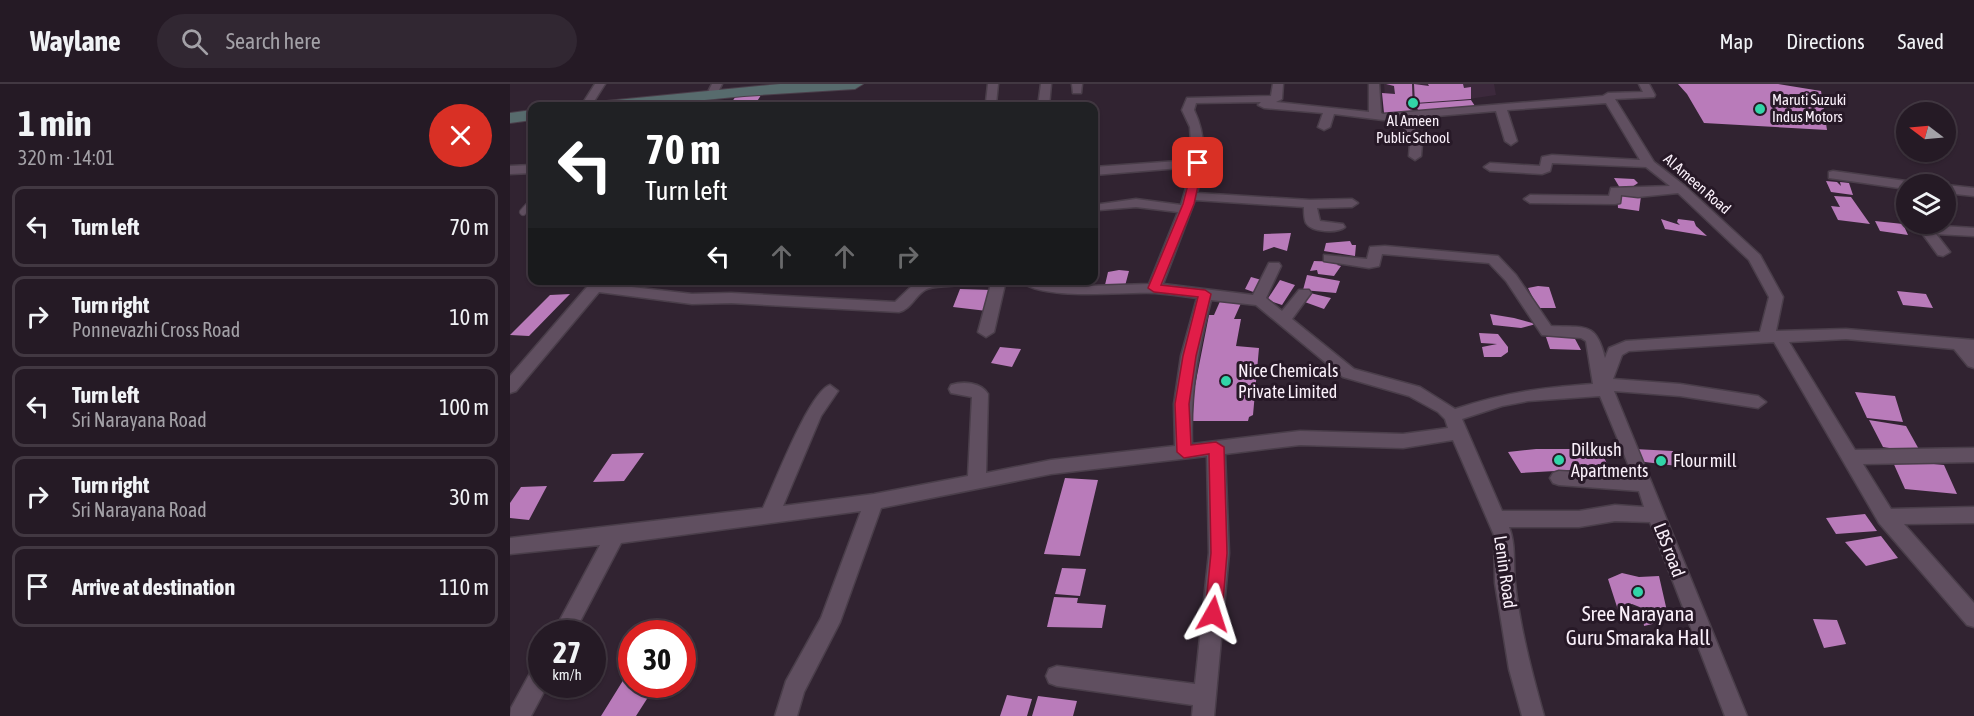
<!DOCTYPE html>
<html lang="en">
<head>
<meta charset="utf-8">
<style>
	body { margin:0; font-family:"Asap Condensed",sans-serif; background:#312732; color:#f1f3f6; height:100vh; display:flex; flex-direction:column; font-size:22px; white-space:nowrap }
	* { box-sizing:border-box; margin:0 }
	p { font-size:20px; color:#a3a1a7 }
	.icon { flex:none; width:33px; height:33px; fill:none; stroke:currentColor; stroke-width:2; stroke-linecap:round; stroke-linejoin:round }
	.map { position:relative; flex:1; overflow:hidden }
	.sheet { display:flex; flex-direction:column; background:#251a25; width:510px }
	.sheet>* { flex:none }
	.guide { position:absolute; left:18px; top:18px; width:570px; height:183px; border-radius:12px; box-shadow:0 2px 4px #0004,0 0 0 2px #423842; background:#202124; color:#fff; overflow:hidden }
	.needle { width:39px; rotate:286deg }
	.tools { position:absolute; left:1386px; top:18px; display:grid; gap:12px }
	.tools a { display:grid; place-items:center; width:60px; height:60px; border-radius:50%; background:#251a25; box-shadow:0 2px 4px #0004,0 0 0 2px #423842; font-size:30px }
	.speed { position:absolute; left:18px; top:536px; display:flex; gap:12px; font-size:30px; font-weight:700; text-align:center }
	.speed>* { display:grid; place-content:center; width:78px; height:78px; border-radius:50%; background:#251a25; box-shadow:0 2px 4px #0004,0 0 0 2px #423842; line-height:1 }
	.speed small { font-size:15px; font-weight:400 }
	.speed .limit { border:9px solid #d22; background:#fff; color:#111 }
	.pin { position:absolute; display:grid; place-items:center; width:51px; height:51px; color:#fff; margin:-26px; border-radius:12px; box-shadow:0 3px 9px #0006 }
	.me { position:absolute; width:66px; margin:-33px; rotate:6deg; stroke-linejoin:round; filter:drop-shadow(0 0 4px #0008) }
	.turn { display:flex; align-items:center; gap:21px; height:126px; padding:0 18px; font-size:27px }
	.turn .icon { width:78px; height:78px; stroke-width:2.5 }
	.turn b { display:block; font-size:42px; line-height:51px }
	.lanes { display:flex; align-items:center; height:57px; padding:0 18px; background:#0003; justify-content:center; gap:30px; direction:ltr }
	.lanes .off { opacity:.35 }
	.round { display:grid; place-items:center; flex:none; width:63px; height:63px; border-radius:32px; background:#312732 }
	.headline { display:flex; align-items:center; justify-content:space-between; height:102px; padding:0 18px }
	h1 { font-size:36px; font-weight:700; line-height:45px }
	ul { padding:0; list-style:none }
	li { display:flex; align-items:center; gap:18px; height:81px; margin:0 12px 9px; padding:0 6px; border:3px solid #423842; border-radius:12px }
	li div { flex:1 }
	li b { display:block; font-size:22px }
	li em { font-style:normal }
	header { display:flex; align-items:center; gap:36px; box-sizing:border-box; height:84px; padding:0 30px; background:#251a25; border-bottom:2px solid #423842 }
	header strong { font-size:28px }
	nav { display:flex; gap:33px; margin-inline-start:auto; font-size:21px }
	.search { width:420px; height:54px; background:#312732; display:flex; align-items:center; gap:15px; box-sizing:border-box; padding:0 21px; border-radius:33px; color:#a3a1a7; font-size:22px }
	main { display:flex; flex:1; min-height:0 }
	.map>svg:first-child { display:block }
</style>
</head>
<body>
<header>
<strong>Waylane</strong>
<div class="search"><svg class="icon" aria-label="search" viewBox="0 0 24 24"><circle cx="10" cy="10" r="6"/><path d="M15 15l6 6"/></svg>Search here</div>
<nav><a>Map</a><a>Directions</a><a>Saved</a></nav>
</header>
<main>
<section class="sheet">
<div class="headline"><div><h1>1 min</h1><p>320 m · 14:01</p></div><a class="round" style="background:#d93025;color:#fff"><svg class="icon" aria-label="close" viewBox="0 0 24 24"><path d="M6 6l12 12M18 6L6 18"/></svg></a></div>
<ul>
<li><svg class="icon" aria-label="left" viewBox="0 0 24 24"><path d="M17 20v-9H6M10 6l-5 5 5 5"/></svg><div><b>Turn left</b></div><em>70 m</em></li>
<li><svg class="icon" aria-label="right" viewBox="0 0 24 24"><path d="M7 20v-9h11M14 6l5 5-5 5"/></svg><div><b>Turn right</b><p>Ponnevazhi Cross Road</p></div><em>10 m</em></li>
<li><svg class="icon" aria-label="left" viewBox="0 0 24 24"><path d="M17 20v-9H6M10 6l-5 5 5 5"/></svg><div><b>Turn left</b><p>Sri Narayana Road</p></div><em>100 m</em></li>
<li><svg class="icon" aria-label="right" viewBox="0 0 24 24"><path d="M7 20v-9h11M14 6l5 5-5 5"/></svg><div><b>Turn right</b><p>Sri Narayana Road</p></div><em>30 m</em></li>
<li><svg class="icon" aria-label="arrive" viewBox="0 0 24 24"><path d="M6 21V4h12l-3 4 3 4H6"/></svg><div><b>Arrive at destination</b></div><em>110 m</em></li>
</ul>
</section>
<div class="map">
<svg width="1464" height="632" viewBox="0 0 1464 632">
	<rect width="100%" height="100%" fill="#312331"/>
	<path fill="#3c293c" d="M874,0h110l2,11 -110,16z"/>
	<path fill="#b97bba" d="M876,0h26l1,30 -29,-1 -2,-20 13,1 -1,-8z
		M904,0l15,2 -1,-2h35l1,4 7,-1v12l-56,4z
		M1168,0h100l43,7 6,39 -123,-7 -17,-29z
		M253,8l-9,14h-25l7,-10z
		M961,16l6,9 -58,3 -4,-8z
		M1104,94l20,1 4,4 -6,4 -12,1z
		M1316,97l11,1 4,4 -1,-4 9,1 4,12 -22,-3z
		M1107,108l24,4 -2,15 -21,-3z
		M1324,112l17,1 19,27 -32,-4 -7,-14 9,1z
		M1151,135l19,6 -3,-3 1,-3 16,2 2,5 11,10 -42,-7z
		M1365,137l28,3 5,11 -28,-4z
		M781,149l-4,18 -13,-4 -11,4 1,-17z
		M840,157l2,4h4l-1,11 -31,-5 2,-8z
		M804,177l26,1 -3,3 4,1 -7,10 -16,-2 -1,-4 -7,1z
		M609,186l10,1 -4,15 -20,-1 3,-13z
		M797,191l33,6 -4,12 -33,-3z
		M741,193l14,4 -6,13 -14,-5z
		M770,196l15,5 -13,20 -15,-5z
		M1028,202l11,1 7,21h-18l-10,-20z
		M450,205l32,1 -5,21 -34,-4z
		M1387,207l29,3 7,14 -30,-3z
		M800,209l21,5 -7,11 -22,-8z
		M60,210l-41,42 -19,-1 40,-40z
		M711,215l21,2 -8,18h7l-5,27 23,2 -6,67 -4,2 -1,4h-60l21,-106h5z
		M980,230l24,4 22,6 -15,4 -28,-3z
		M969,249l19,1 10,13v5l-7,5h-17l-2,-10 15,-3 -16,-1z
		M1036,253h28l7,13 -31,-1z
		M490,263l21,2 -9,18 -21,-4z
		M1345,308l40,4 8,26 -36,-4z
		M1359,336l37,6 15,27 -38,-6z
		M1026,365h64l9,19 -88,5 -13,-21z
		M1124,365l39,2 4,15 -40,-5z
		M134,369l-20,28 -31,1 19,-28z
		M1382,376l52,5 13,29 -52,-5z
		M555,394l33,2 -18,76 -36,-2z
		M37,402l-18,34 -19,-2v-15l11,-16z
		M1355,430l12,17 -41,3 -10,-16z
		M1371,452l17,22 -32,8 -21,-24z
		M552,484l24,1 -6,27 -25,-2z
		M1112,489l17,4 20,-1 10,44 -25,6 -2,-18 -10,-4 -14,6 -10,-31z
		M544,513l24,1 -1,5 29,2 -4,23 -55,-1z
		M1303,535l24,1 9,24 -22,4z
		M122,582v18h18l-5,5 7,2 -16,25h-35z
		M497,611l25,4 -5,17h-27z
		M528,612l39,5 -4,15h-41z"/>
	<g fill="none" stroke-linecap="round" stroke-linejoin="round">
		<defs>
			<path id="lane" d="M13,128l9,-10"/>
			<path id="street" d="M85,0h10l-14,22h-10z
				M202,0h10l-6,12 -4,1 -5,-3z
				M478,0h10l-2,20 -10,-2z
				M531,0h10l-2,22h-11z
				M562,0h10l-1,9h-8z
				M763,0h10l-1,15 -6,3 93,10v-28h10l2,29 2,1 220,-18 5,-3 35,-1 -4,-8h10l6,11 -1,2 -39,2 39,63 31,24 75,69 23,42 -7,34 70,-2 128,11v28l-6,-2 -14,-17 -108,-10 -57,3 66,108 119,-2v14l-111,2 28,45 83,-2v16l-70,1 70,79v24l-7,-2 -88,-102 -105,-181 -145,9 -7,4 -9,24 67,5 78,12 8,6 -8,6 -78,-12 -66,-5 133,325h-22l-75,-194 -35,-1 -36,6h-70c7,17 4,37 6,56 5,45 17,90 29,133h-22l-13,-47 -14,-86 -1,-48 -41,-95 -50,8 -103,-3 -75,9 4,99 -15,163h-22l1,-11 -136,-19 -8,-3 -3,-7 3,-7 8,-3 138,18 14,-131 -2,-97 -156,18 -170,34 -41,114 -36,70 -7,24h-22l11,-35 35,-63 40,-107 -240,32 -47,90h-21l47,-88 -90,9v-16l253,-30c11,-23 46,-116 67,-123l8,6 -17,25 -38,90 91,-12 94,-18 4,-79 -21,-4 -2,-4 2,-4c12,-4 30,-3 37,9l-2,79 65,-13 124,-14 -1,-42 7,-48 16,-58c-14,-2 -28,-4 -42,-5 -29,-2 -114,9 -136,-13l71,6 59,-2 29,-72 -42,-5 -37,3 -5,-1v-4l42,-6 45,6 11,-38 -98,8v-8l98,-7 -2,-33 -8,-17 5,-12 84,-2zM751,18l-3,3 6,3 59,5 -5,14 6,3 6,-3 4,-13 49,6 19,-1 8,24 -1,13 6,4 6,-4 1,-13 -9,-25 83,-7 9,30 6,4 6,-4 -10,-31 99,-7 34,57 -88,-5 -10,2 -2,9 -50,-3 -6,4 6,4 52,3 8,-3 2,-8 94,4 24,19 -59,2 -2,8 -79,-1 -6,4 6,4 85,1 5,-1 1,-8 17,2 40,-4 71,67 20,37 -9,35 -134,9 -17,7 -4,10c-9,-37 -20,-30 -54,-32l-35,-51 -18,-19 -113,-10 -15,1 -3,12 -43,-4v6l45,7 10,-2 3,-12 107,9 17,18 36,54 39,3 5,3 7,43c-53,4 -87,8 -138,25l-35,-22 -66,-18 -62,-50 19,-26 -2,-3h-10l-17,21 -16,-13 15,-32 -2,-3h-10l-16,32 -90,-11 32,-84 109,7c0,5 0,12 2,16 6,10 32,10 39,4l-2,-3 -23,-3 -3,-13 35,-1 6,-4 -6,-4 -42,1 -113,-7c8,-29 10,-56 -3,-83l2,-7zM701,216l45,5 87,72 66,19 29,16 7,7 3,9 -45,6 -103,-3 -108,13c-2,-52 6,-94 19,-144zM1090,312l33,80 -74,-5 -6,2 -3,5 3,5 6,2 80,6 5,16 -29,-2 -36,6h-77l-40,-92 40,-13 26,-5z
				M22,81v8l-22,1v-8z
				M1323,87l73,10 6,3h-6v5l-77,-11v-6z
				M1436,101l28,3v8l-28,-3z
				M1416,141l48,3v8l-38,-2 14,18 -7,4 -5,-1 -19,-26z
				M83,196h15l-2,4 86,10 39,-1 164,9 21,-20 51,-2c-11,10 -30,3 -42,10 -10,6 -14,19 -26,22l-168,-9 -39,1 -93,-12 -83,99 -6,2v-17z
				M482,196h14l-12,52 -8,5 -8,-5z
				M32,579v21h6l-17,32h-21l1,-8 23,-42z"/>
			<path id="secondary" d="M270,0h83l-8,5 -111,7 -98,10h-48l8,-5z
				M22,26v10l-22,3v-10z"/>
		</defs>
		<use href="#lane" stroke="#4a3e4a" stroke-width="8"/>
		<use href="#street" stroke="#4a3e4a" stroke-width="3"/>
		<use href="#secondary" stroke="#4a3e4a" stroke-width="2"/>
		<use href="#lane" stroke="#604f60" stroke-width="6"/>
		<use href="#street" fill="#604f60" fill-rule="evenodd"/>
		<use href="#secondary" fill="#576b6d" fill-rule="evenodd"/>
	</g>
	<path fill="#e11d48" stroke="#92132f" stroke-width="1.5" d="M684,77l9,2 -9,41 -33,81 44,5 6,4 -15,62 -7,48 2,41 25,-3 8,5 3,106 -5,61 -3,6 -6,2 -6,-2 -2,-6 6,-61 -2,-99 -25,4 -7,-6 -2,-48 8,-48 15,-59 -44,-5 -6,-4 35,-84z"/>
	<g fill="#32d4a8" stroke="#271927" stroke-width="2">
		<circle cx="903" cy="19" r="6"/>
		<circle cx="1250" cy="25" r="6"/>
		<circle cx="716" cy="297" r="6"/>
		<circle cx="1049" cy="376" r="6"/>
		<circle cx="1151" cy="377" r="6"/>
		<circle cx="1128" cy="508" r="6"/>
	</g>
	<g text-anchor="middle" stroke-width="6" stroke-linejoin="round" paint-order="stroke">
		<g font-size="15" fill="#faf0fa" stroke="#271927" text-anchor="start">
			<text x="1262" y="21">Maruti Suzuki<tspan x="1262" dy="17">Indus Motors</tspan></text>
			<text x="903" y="42" text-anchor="middle">Al Ameen<tspan x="903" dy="17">Public School</tspan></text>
		</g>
		<g font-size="15" fill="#faf0fa" stroke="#271927">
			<text transform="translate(1187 100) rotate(41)" y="5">Al Ameen Road</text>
		</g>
		<g font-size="18" fill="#faf0fa" stroke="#271927" text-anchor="start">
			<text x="728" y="293">Nice Chemicals<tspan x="728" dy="21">Private Limited</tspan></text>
			<text x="1061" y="372">Dilkush<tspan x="1061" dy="21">Apartments</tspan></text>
			<text x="1163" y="383">Flour mill</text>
		</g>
		<g font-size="18" fill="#faf0fa" stroke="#271927">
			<text transform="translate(1159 466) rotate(69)" y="6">LBS road</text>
			<text transform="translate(995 488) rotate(82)" y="6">Lenin Road</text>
		</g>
		<g font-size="21" fill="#faf0fa" stroke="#271927">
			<text x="1128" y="537">Sree Narayana<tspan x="1128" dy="24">Guru Smaraka Hall</tspan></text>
		</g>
	</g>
</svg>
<div class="tools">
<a><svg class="needle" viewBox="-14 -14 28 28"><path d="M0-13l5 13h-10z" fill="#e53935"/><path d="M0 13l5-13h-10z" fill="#a3a1a7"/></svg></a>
<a><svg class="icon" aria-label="layers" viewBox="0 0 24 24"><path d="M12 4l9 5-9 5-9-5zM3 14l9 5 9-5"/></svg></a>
</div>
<div class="speed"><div>27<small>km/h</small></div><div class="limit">30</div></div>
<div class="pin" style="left:688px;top:79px;background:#d93025"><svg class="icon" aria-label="arrive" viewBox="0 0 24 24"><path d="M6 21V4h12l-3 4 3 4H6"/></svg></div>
<svg class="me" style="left:703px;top:530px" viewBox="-20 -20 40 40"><path d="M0-17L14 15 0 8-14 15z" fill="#e11d48" stroke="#fff" stroke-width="4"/></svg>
<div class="guide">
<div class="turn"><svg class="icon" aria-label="left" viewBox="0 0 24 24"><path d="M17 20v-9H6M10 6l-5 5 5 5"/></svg><div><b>70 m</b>Turn left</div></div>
<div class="lanes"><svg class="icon" aria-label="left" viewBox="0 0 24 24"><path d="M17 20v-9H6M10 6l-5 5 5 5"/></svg><svg class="icon off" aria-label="ahead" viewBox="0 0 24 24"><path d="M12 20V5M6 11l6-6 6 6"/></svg><svg class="icon off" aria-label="ahead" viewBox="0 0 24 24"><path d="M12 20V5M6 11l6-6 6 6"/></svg><svg class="icon off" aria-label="right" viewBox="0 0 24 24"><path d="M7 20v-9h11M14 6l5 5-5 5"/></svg></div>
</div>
</div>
</main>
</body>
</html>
